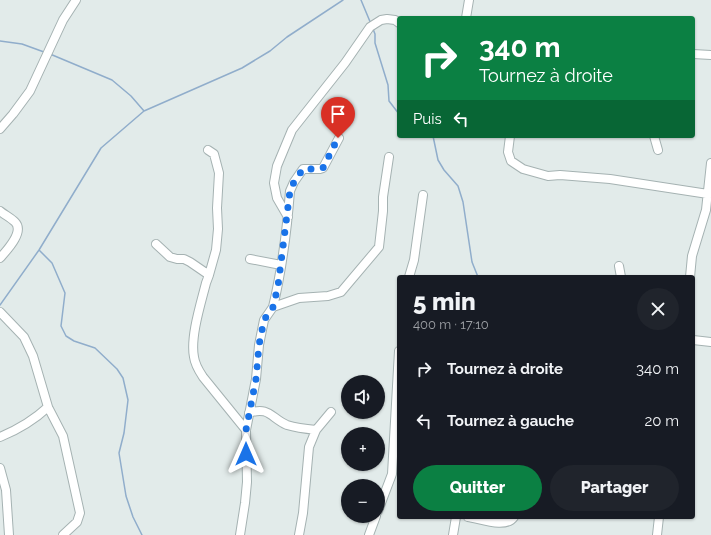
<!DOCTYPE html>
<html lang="fr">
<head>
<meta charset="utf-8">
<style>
	body { margin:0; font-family:Raleway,sans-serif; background:#20242c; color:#f1f3f6; height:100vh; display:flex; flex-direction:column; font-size:15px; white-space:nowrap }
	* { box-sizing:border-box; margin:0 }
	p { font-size:13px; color:#9ea1a6 }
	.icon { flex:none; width:22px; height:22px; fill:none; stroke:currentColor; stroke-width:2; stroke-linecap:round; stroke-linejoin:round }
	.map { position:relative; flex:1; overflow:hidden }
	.panel { position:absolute; left:397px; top:275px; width:298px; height:244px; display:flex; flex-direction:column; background:#171b24; border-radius:4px; box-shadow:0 1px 3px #0004 }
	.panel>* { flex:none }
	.guide { position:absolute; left:397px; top:16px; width:298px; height:122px; border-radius:4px; box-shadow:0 1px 3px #0004; background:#0b8043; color:#fff; overflow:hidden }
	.tools { position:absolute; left:341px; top:375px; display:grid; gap:8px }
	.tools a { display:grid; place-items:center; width:44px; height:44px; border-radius:50%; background:#171b24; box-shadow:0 1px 3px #0004; font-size:20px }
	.pin { position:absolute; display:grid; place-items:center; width:34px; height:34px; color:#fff; margin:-41px -17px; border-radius:50% 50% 50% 0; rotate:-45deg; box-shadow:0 0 4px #0007 }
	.pin .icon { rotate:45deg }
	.me { position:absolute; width:44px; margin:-22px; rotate:0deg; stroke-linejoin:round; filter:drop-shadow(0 0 3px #0008) }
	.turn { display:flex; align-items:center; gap:14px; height:84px; padding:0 16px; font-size:18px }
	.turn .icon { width:52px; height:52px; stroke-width:2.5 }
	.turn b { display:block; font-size:28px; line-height:34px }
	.then { display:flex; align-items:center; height:38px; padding:0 16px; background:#0003; gap:8px; font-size:15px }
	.round { display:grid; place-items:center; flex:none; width:42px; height:42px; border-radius:21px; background:#20242c }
	.overview { display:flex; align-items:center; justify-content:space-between; height:68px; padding:0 16px }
	h1 { font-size:24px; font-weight:800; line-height:30px }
	.cta { display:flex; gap:8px; margin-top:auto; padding:8px 16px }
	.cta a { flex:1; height:46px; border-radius:24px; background:#0b8043; color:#fff; font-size:16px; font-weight:800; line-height:46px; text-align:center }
	.cta a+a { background:#20242c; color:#f1f3f6 }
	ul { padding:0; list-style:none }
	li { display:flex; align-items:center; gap:12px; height:52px; padding:0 16px }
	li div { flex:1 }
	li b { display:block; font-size:15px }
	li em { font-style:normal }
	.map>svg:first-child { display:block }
</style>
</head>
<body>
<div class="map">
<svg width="711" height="535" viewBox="0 0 711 535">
	<rect width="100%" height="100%" fill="#e2ebea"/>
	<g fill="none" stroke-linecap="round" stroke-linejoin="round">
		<path stroke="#90adcb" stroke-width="1.5" d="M361,0l10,24
			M373,29l2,5v9l13,42 1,16 10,13
			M0,41l22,3 22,8
			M50,54l62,26 19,16 13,15
			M433,136l5,24 6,10 14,16 5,16 9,60 6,15
			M39,250l13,13 13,30 -4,33 5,10 8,5 21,7 22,21 6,9 5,22 -4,33 -5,20 7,43 7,21 9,18
			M0,305l39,-55 62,-102 43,-37 98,-43 28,-17 17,-14 56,-37"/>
		<defs>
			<path id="minor" d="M466,18l3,-18
				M693,54l18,1
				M0,129l13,-15 17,-23 33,-71 13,-20
				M510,136l-2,16 3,9 12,8 25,7 12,-1 50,4 98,15
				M654,136l4,14
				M208,150l6,4 5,19 -2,35 1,21 -2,21 -7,25
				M0,211c5,4 11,7 15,11 10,10 -9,29 -15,36
				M288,217l-11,-19 -3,-15 3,-17 15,-36 53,-67 25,-36 11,-7 6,-1 8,1 4,3
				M156,244l14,13 7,2h7l6,3 19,13 -3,8c-5,20 -16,54 -12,74 1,8 5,14 9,20l43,53
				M250,259l31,6
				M619,266l2,11
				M409,277l5,-17 9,-65
				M690,277l2,-21 14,-46 5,-47
				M273,307c9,-38 14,-77 17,-116l4,-9 9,-13h17l3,-1 16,-30
				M0,312l24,25 9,19 15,51 15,29 17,77 -3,9 -14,13
				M693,340l18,2
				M249,413c20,-7 22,5 38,12 10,3 19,4 29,5
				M0,437c17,-7 34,-17 48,-30
				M0,468l6,22 3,45
				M378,511l14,-37 7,-123
				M468,517c13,2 38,12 46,0
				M240,535l5,-32 2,-21 -1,-52 10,-51 3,-34 5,-25 9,-13 26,-9 29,-2 13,-4 38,-45 4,-36v-14l6,-40
				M299,535l4,-22 6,-66 7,-17 15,-18
				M369,535l7,-19
				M453,535l3,-18
				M657,535l2,-18"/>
		</defs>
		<use href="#minor" stroke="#a5b2b2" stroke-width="10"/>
		<use href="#minor" stroke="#fff" stroke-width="8"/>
	</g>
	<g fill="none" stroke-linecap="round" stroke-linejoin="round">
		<path stroke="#1a73e8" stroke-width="7" stroke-dasharray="0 12.6" d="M246,454v-24l10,-51 3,-34 5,-25 9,-13 5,-21 12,-95 4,-9 9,-13h17l3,-1 15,-30"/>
	</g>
</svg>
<div class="tools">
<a><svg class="icon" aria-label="sound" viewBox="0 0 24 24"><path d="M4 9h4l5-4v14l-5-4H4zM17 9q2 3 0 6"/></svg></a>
<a>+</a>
<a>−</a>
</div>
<div class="pin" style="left:338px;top:138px;background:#d93025"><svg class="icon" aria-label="arrive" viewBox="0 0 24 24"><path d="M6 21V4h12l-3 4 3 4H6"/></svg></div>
<svg class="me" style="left:246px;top:454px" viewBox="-20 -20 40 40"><path d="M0-17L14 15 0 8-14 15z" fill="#1a73e8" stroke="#fff" stroke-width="4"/></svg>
<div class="guide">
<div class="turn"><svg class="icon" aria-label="right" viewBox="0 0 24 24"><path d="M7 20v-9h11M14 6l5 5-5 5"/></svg><div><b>340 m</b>Tournez à droite</div></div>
<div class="then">Puis<svg class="icon" aria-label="left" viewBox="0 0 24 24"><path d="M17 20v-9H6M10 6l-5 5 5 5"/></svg></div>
</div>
<section class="panel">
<div class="overview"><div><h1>5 min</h1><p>400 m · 17:10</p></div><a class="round"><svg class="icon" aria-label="close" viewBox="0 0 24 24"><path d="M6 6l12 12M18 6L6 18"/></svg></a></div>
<ul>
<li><svg class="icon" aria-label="right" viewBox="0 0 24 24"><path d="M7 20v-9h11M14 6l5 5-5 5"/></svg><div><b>Tournez à droite</b></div><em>340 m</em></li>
<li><svg class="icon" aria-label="left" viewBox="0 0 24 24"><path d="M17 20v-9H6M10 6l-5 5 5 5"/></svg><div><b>Tournez à gauche</b></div><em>20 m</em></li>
</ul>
<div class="cta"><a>Quitter</a><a>Partager</a></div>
</section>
</div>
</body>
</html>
